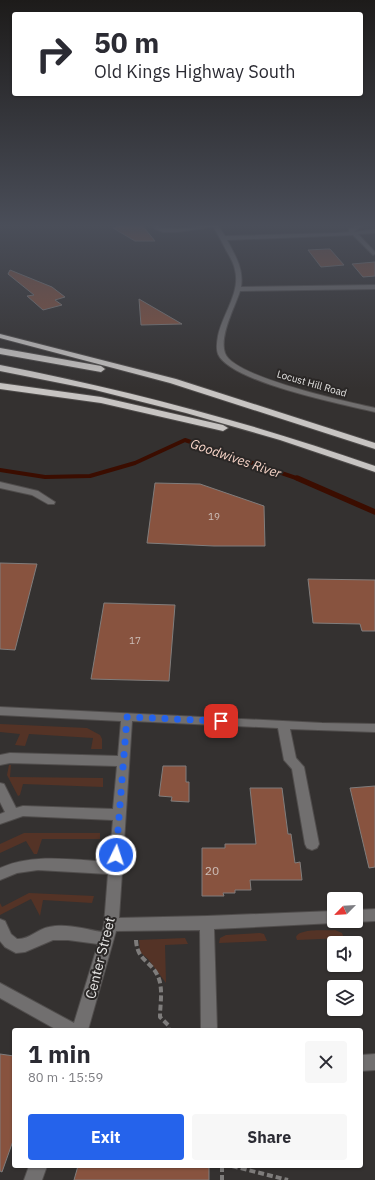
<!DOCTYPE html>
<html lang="en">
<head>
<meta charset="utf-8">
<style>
	body { margin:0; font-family:"IBM Plex Sans",sans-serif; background:#f7f7f7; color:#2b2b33; height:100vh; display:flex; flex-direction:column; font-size:15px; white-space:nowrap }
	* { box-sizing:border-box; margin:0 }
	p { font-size:13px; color:#7c7c81 }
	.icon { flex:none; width:22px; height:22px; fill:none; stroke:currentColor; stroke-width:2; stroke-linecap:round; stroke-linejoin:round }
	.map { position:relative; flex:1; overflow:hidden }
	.sheet { position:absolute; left:12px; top:1028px; width:351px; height:140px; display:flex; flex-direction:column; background:#fff; border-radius:4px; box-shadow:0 1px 3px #0004 }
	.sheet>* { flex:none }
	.banner { position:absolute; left:12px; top:12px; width:351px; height:84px; border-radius:4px; box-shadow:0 1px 3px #0004; background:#fff; color:#2b2b33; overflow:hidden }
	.needle { width:26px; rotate:246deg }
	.tools { position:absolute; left:327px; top:892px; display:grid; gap:8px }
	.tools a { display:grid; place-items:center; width:36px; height:36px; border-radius:4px; background:#fff; box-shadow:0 1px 3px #0004; font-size:20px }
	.pin { position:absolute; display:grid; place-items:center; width:34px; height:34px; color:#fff; margin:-17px; border-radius:8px; box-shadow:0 2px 6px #0006 }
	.me { position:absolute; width:44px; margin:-22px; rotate:4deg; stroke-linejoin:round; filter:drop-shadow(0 0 3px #0008) }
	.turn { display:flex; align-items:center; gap:14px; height:84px; padding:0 16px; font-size:18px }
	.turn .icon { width:52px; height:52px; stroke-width:2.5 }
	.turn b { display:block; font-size:28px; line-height:34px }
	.round { display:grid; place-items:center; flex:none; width:42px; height:42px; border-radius:4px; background:#f7f7f7 }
	.headline { display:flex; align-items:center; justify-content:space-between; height:68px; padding:0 16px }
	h1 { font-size:24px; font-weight:700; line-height:30px }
	.cta { display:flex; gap:8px; margin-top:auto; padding:8px 16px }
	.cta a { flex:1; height:46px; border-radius:4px; background:#2563eb; color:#fff; font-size:16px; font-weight:700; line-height:46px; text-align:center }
	.cta a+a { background:#f7f7f7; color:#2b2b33 }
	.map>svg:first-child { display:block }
</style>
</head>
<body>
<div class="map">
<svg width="375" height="1180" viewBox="0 0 375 1180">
	<rect width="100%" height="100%" fill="#343130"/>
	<path fill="#543326" d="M0,724l87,4 13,7 2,4v10h-11l2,-11 -64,-4 -4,12 -10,-1 5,-11 -20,-2z
		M9,765h2l-1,12 93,1v9l-80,-3 -3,11 -2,1 -11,-21z
		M24,833h76v6h-58l-5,15h-3l-8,-13 -26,12v-9z
		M29,893l65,3 -2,7 -49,-3 -3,16 -9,-17 -31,16v-12l2,4z
		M335,930l7,3 2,5 -47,2 -1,-3c4,-9 29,-6 39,-7z
		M260,933l4,1 3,7 -48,2 1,-5 6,-3z
		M185,938l3,6 -23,1 1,38 -18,-24 -8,-7 -1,-12z"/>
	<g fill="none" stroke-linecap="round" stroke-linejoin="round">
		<path stroke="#3b0d00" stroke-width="4" d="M0,470l45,7 45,-1 45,-13 50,-23 114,39"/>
		<path stroke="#3b0d00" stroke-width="5.5" d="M297,478l78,34"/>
	</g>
	<path fill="#88533f" stroke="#807d7c" d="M131,224h10l14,17h-20l-22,-13z
		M327,249h3l14,16 -23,2 -13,-17z
		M375,262v14l-12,1 -11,-13z
		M10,270l42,17 13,10 -10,3 7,5 -19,5 -16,-14 7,-1 -26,-21z
		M139,299l43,25 -41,1z
		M155,483l45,1 64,22 1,40h-51l-67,-3z
		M0,563l37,1 -22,86 -15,-1z
		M308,579l67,1v51h-13l-2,-7 -47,-1z
		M104,603l71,2 -6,76 -78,-2z
		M163,766h23v16h3v20l-18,-1 1,-4 -13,-1z
		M375,786v81l-6,1 -19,-80z
		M250,788h32l6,46h3l4,29 5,-1 2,18h-52l1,10h-16v3h-12l1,3h-22v-48h23v-4h31z
		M0,1054l14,2v82l-12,34 -2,-1z
		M78,1166h131v14h-135z"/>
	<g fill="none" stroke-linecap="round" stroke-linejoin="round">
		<defs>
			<path id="minor" d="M153,224h6v3l18,2 40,-5 8,12 112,-3 12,-1v-3l9,-5h7l-11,8 21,-3v4l-17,1 17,18v2l-2,1 -20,-20 -126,5c8,15 17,29 14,47l134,-2v4l-135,2c-5,16 -21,45 -15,62 8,24 123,49 150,55v4c-30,-7 -145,-30 -157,-58 -2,-5 -1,-12 0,-18 4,-21 23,-44 17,-66 -1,-7 -5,-13 -9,-20 -4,-8 -8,-16 -13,-23l-36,5h-14l-8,-3z
				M0,482l38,9 17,11 -1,2h-6l-16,-9 -32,-7z
				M0,707l322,16 53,1v8l-85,-3 6,29 8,9 15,77 -2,4 -5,2 -5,-2 -2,-4 -13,-75 -8,-9 -6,-32 -146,-7 -13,197 88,-2 127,-5v10l5,1 -5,1 -120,6 3,101h-16l-1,-100 -84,1 -28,99h-31l-57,-32v-15l74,40 24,-79 -30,-4h-15l-28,12 -9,1 -11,-6 -5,-6v-22l5,2 6,13 6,5c12,1 20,-10 32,-12 17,-4 36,2 53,5l2,-7 4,-51 -70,-4 -21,3 -17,7v-12c34,-15 73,-8 109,-6l4,-42 -90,-4 -23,8v-10l5,-2 -5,-10v-19l4,1 12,24 7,-2 90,3 4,-43 -107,-3 -10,2v-10l10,-2 108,3 3,-35 -121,-6z
				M375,909v12l-19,1 -4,-1h4v-11z
				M375,1054v16l-14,1v-16z
				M29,1166h18l-5,14h-18z"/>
			<path id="highway" d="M0,334l176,45 199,64v6l-205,-66 -170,-45z
				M0,348l101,18 4,3 -4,3 -101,-18z
				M0,365c128,25 252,58 375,101v6l-95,-32 -94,-27 -91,-23 -95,-19z
				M0,383l101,14 122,28 5,3 -5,3 -122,-28 -101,-14z"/>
		</defs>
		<use href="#minor" stroke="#504d4c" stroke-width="2"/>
		<use href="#highway" stroke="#504d4c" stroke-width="2"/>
		<path stroke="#7e7c7b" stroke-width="4" stroke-dasharray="6 3" stroke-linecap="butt" d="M136,940c1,22 17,21 23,39 4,12 1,26 1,38l9,9v4
			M222,1166v14
			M232,1166l56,14"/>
		<use href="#minor" fill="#716f6f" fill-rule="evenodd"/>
		<use href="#highway" fill="#c7c4c2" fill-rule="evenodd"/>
	</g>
	<linearGradient id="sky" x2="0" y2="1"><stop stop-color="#1d1b1a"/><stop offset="0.58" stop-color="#4a4e59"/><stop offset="1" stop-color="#4a4e59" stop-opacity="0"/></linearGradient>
	<rect width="375" height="389" fill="url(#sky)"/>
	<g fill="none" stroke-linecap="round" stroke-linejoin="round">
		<path stroke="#2563eb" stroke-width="7" stroke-dasharray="0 12.6" d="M116,855l11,-138 94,4"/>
	</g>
	<g text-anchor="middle" stroke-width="4" stroke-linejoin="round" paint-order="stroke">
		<g font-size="10" fill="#e4e3e2" stroke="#2a2726">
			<text transform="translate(312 383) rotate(16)" y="4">Locust Hill Road</text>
		</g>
		<g font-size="10" fill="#cdbfb9">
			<text x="214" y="520">19</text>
			<text x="135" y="644">17</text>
		</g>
		<g font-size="12" fill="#cdbfb9">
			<text x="212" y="875">20</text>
		</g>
		<g font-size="13" font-style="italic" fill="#f9d6c9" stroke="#2a2726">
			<text transform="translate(236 458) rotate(19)" y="5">Goodwives River</text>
		</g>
		<g font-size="14" fill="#e4e3e2" stroke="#2a2726">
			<text transform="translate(100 958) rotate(-76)" y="5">Center Street</text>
		</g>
	</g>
</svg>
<div class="tools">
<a><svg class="needle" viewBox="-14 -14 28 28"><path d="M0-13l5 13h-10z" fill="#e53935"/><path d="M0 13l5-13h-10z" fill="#7c7c81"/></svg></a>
<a><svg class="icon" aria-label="sound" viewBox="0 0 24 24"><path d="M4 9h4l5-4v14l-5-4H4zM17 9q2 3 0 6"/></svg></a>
<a><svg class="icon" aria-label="layers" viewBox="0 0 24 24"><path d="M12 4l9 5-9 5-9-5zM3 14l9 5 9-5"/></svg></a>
</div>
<div class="pin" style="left:221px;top:721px;background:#d93025"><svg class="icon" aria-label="arrive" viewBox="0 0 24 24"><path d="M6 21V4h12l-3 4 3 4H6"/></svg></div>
<svg class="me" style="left:116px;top:855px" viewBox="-20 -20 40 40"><circle r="17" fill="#2563eb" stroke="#fff" stroke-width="3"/><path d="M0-11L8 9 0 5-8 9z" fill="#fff"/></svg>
<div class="banner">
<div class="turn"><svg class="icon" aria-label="right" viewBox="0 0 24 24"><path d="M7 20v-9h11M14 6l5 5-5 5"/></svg><div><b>50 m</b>Old Kings Highway South</div></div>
</div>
<section class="sheet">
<div class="headline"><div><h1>1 min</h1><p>80 m · 15:59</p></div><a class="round"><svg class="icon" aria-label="close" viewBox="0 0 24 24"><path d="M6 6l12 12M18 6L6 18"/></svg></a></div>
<div class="cta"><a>Exit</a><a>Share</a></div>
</section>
</div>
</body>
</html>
